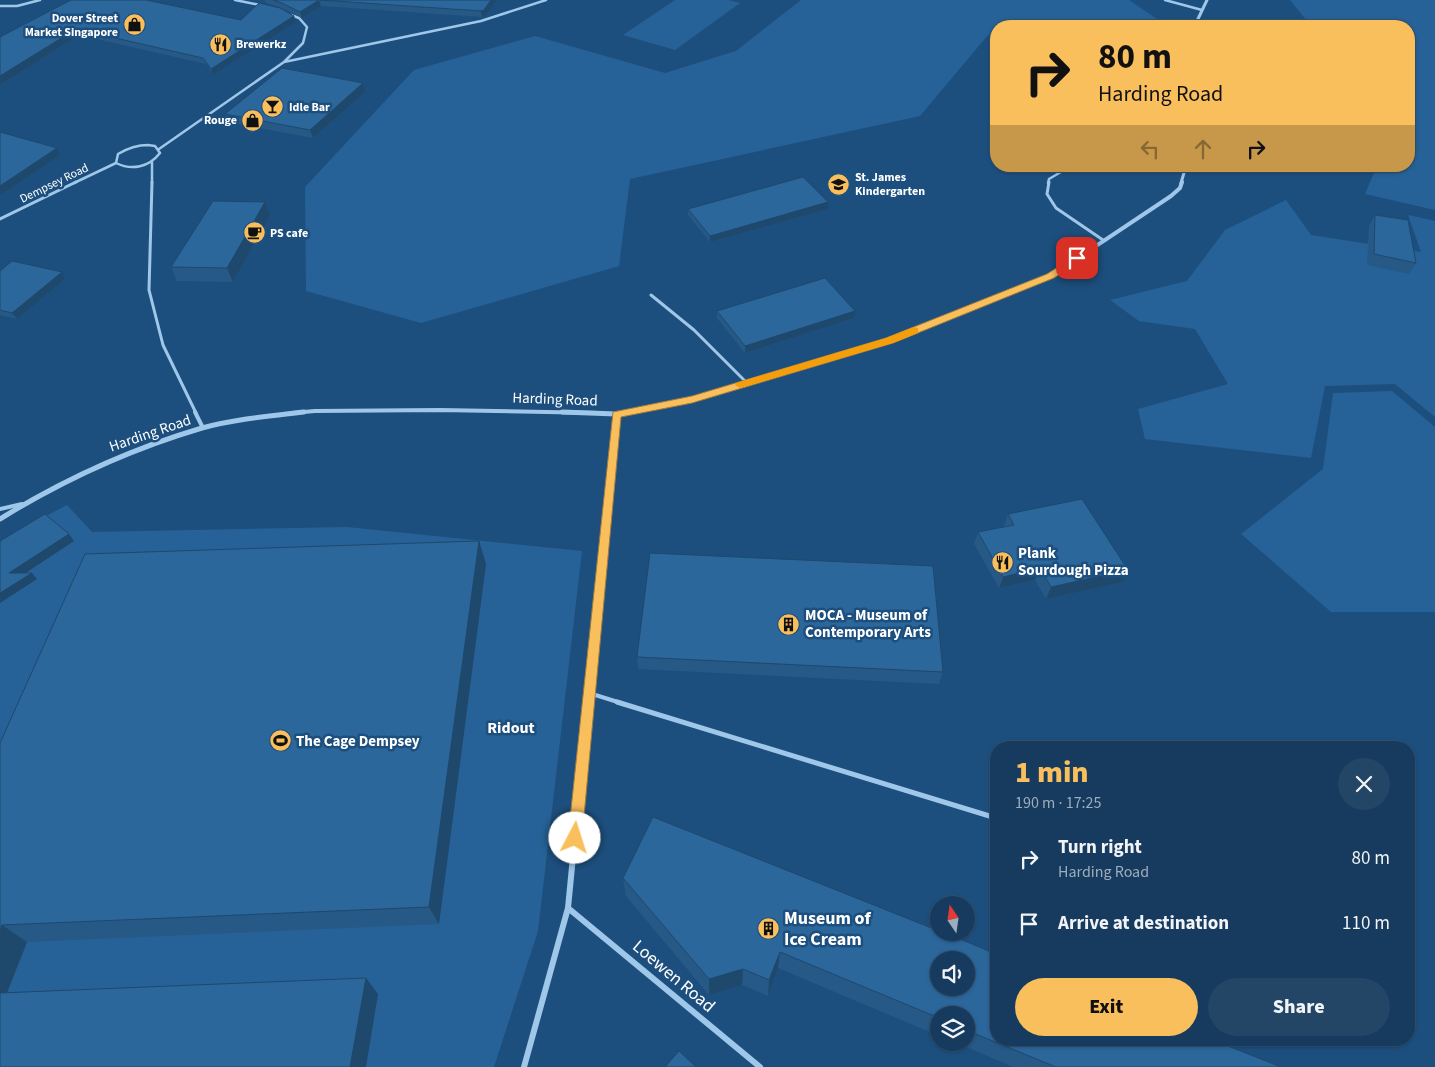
<!DOCTYPE html>
<html lang="en">
<head>
<meta charset="utf-8">
<style>
	body { margin:0; font-family:"Source Sans 3",sans-serif; background:#234667; color:#f1f3f6; height:100vh; display:flex; flex-direction:column; font-size:19px; white-space:nowrap }
	* { box-sizing:border-box; margin:0 }
	p { font-size:16px; color:#9eadbc }
	.icon { flex:none; width:28px; height:28px; fill:none; stroke:currentColor; stroke-width:2; stroke-linecap:round; stroke-linejoin:round }
	.map { position:relative; flex:1; overflow:hidden }
	.drawer { position:absolute; left:990px; top:741px; width:425px; height:305px; display:flex; flex-direction:column; background:#163b5e; border-radius:20px; box-shadow:0 1px 4px #0004,0 0 0 1px #355573 }
	.drawer>* { flex:none }
	.guide { position:absolute; left:990px; top:20px; width:425px; height:152px; border-radius:20px; box-shadow:0 1px 4px #0004,0 0 0 1px #355573; background:#f9bf5d; color:#111; overflow:hidden }
	.needle { width:32px; rotate:347deg }
	.buttons { position:absolute; left:930px; top:896px; display:grid; gap:10px }
	.buttons a { display:grid; place-items:center; width:45px; height:45px; border-radius:50%; background:#163b5e; box-shadow:0 1px 4px #0004,0 0 0 1px #355573; font-size:25px }
	.pin { position:absolute; display:grid; place-items:center; width:42px; height:42px; color:#fff; margin:-21px; border-radius:10px; box-shadow:0 2px 8px #0006 }
	.me { position:absolute; width:55px; margin:-28px; rotate:5deg; stroke-linejoin:round; filter:drop-shadow(0 0 4px #0008) }
	.turn { display:flex; align-items:center; gap:18px; height:105px; padding:0 25px; font-size:22px }
	.turn .icon { width:65px; height:65px; stroke-width:2.5 }
	.turn b { display:block; font-size:35px; line-height:42px }
	.lanes { display:flex; align-items:center; height:48px; padding:0 25px; background:#0003; justify-content:center; gap:25px; direction:ltr }
	.lanes .off { opacity:.35 }
	.round { display:grid; place-items:center; flex:none; width:52px; height:52px; border-radius:26px; background:#234667 }
	.overview { display:flex; align-items:center; justify-content:space-between; height:85px; padding:0 25px }
	h1 { font-size:30px; font-weight:800; line-height:38px; color:#f9bf5d }
	.primary-button { display:flex; gap:10px; margin-top:auto; padding:10px 25px }
	.primary-button a { flex:1; height:58px; border-radius:30px; background:#f9bf5d; color:#111; font-size:20px; font-weight:800; line-height:58px; text-align:center }
	.primary-button a+a { background:#234667; color:#f1f3f6 }
	ul { padding:0; list-style:none }
	li { display:flex; align-items:center; gap:15px; height:65px; padding:0 25px }
	li div { flex:1 }
	li b { display:block; font-size:19px }
	li em { font-style:normal }
	.map>svg:first-child { display:block }
</style>
</head>
<body>
<div class="map">
<svg width="1435" height="1067" viewBox="0 0 1435 1067">
	<rect width="100%" height="100%" fill="#1d4f7e"/>
	<path fill="#266297" d="M675,0h53l12,3 -65,47 -52,-15z
		M801,0h328l28,19 -3,7h-158v10l-8,-1 -68,81 -290,63 -11,87 -198,57 -115,-32 -1,-104 109,-117 121,-34 130,37 71,-22z
		M1290,0h145v210l-70,-16 12,-28h32v-140h-98z
		M1286,200l25,35 110,17 -13,-37 27,6v196l-40,-33 -70,2 -14,72 -166,-19 -7,-30 90,-25 -33,-55 -56,-8 -29,-21 77,-19 38,-51z
		M1392,391l43,36v185h-104l-90,-78 82,-65 10,-76z
		M67,505l25,27 255,-5 235,24 -44,380 -44,136h-494v-525l23,-14z"/>
	<g fill="none" stroke-linecap="round" stroke-linejoin="round">
		<path stroke="#9fc7e9" stroke-width="2.5" d="M235,0l25,5
			M1165,0l37,10
			M0,6h17l23,-6
			M284,62l197,-41 65,-21
			M148,145l7,1 5,7c-11,14 -28,18 -44,10l2,-9c10,-6 19,-9 30,-9z
			M159,149l125,-87 19,-19 4,-16 -8,-9 -8,-3
			M74,183l42,-20
			M152,183v-21
			M1048,183l1,-4 22,-13"/>
		<path stroke="#9fc7e9" stroke-width="3" d="M152,182l-3,108 14,55 33,68
			M1049,182l-2,12 9,14 47,32
			M0,219l76,-37
			M651,295l43,35 53,53"/>
		<path stroke="#9fc7e9" stroke-width="4" d="M195,412l8,16
			M0,509l22,-5
			M589,693l32,10"/>
		<path stroke="#9fc7e9" stroke-width="5" d="M617,702l379,116"/>
		<path stroke="#9fc7e9" stroke-width="3" d="M1197,26v-5l10,-21
			M1181,183l5,-17"/>
		<path stroke="#9fc7e9" stroke-width="4" d="M292,413l23,-2 125,-1 158,3
			M619,413l73,-14 198,-59 161,-64 120,-80 9,-8 2,-6"/>
		<path stroke="#9fc7e9" stroke-width="5" d="M562,412l54,2 10,-2
			M0,519c63,-39 131,-70 202,-91 33,-9 68,-12 102,-16
			M588,703l28,-289"/>
		<path stroke="#9fc7e9" stroke-width="6" d="M568,908l192,159
			M524,1067l44,-159 20,-206"/>
	</g>
	<path fill="#265986" d="M71,0l170,20 53,-4 2,6 -83,53 -7,-11 -127,-29 -79,50v-48z
		M265,0h232l-12,16 -3,1 -161,-11 -19,12 -18,-9 -18,-6z
		M363,83l2,9 -52,46 -85,-16 -3,-8z
		M688,209h140l-118,33 -22,-27z
		M270,215l-37,67 -56,-1 -6,-14z
		M1375,215l41,48 -7,11 -42,-9 2,-39z
		M0,271l62,1 3,7 -48,40 -17,-4z
		M717,311l137,7 -109,35 -28,-35z
		M1008,514l115,68 -77,17 -11,-19 -36,8 -25,-44 4,-12 27,-5 -1,-1z
		M479,541l7,23 -47,360 -412,18 -20,50 371,2 -378,73v-324z
		M637,657l306,15 -4,12 -301,-15z
		M623,878l658,189h-268l-58,-25h11v-27h-27v21l-161,-68 -10,28 -26,-11 -33,10 -83,-99z"/>
	<path fill="#1f486d" d="M319,0l2,6 -19,12 -2,-6z
		M491,0h6l-12,16 -3,1 -1,-6z
		M294,16l2,6 -83,53 -2,-6z
		M76,29l3,6 -79,50v-9z
		M363,83l2,9 -52,46 -3,-8z
		M57,148l3,7 -60,40v-9z
		M265,202l5,13 -37,67 -6,-14z
		M828,202v7l-118,33v-6z
		M62,272l3,7 -48,40 -5,-6z
		M855,311l-1,7 -109,35v-7z
		M69,534l5,7 -59,39 -6,-7z
		M479,541l7,23 -47,360 -10,-17z
		M1040,568l-5,12 -36,8 4,-11z
		M1128,570l-5,12 -77,17 5,-12z
		M32,573l5,6 -37,24v-10z
		M2,925l25,17 -26,66h-1v-77z
		M780,952l-2,16 -10,28 1,-16z
		M743,969l-1,16 -33,10v-16z
		M366,978l12,16 -12,73h-16z"/>
	<path fill="#2c679c" stroke="#1f486d" fill-rule="evenodd" d="M71,0h75l95,20 18,-17 21,5 14,8 -83,53 -8,-11 -127,-29 -76,47v-39z
		M273,0h46l-19,12 -18,-9z
		M320,0h171l-7,10 -3,1z
		M1260,24l22,2h-21z
		M282,68l81,15 -53,47 -85,-16z
		M0,132l57,16 -57,38z
		M803,177l25,25 -118,34 -22,-27z
		M213,201l52,1 -38,66 -56,-1z
		M1375,215l33,5 8,43 -42,-9z
		M12,261l50,11 -50,41 -12,-3v-39z
		M825,278l30,33 -110,35 -28,-35z
		M1082,499l46,71 -77,17 -11,-19 -37,9 -25,-45 36,-7 -6,-11z
		M45,514l24,20 -60,39h23l-32,20v-52z
		M479,541l-50,366 -427,18 -2,6v-188l85,-189z
		M650,553l283,13 10,106 -306,-15z
		M653,817l286,114v1h4l53,22v86h217l68,27h-225l-90,-37v-15h-27v3l-159,-66 -11,28 -26,-11 -34,10 -86,-101zM939,960h27v28h-27z
		M366,978l-16,89h-350v-74z
		M679,1051l17,16h-31z"/>
	<path fill="#f9bf5d" stroke="#a27c3c" d="M1077,255l4,3 -1,2 -26,18 -161,65 -201,60 -71,14 -39,421 -2,5 -5,2 -5,-2 -2,-5 45,-426 79,-16 194,-58 161,-64z"/>
	<path fill="#f59e0b" d="M914,327l4,1v5l-25,10 -153,45 -5,-3 1,-2 150,-45z"/>
	<defs>
		<symbol id="shop-disc" viewBox="-11 -11 22 22"><circle r="9.5" fill="#f9bf5d" stroke="#1d4f7e"/><path d="M-5-2.5h2.3a2.7 3.5 0 0 1 5.4 0H5L5.5 6h-11ZM-1.5-2.5h3a1.5 2.3 0 0 0-3 0Z" fill="#111"/></symbol>
		<symbol id="restaurant-disc" viewBox="-11 -11 22 22"><circle r="9.5" fill="#f9bf5d" stroke="#1d4f7e"/><path d="M-5-6h1v4h1v-4h1v4h1v-4h1v5L-1.5 .5V6h-2V.5L-5-1ZM5-6V6H3V1.5H1.5Q1.5-4 5-6Z" fill="#111"/></symbol>
		<symbol id="bar-disc" viewBox="-11 -11 22 22"><circle r="9.5" fill="#f9bf5d" stroke="#1d4f7e"/><path d="M-6-5H6L.8 .8V4.5H3.5V6h-7V4.5H-.8V.8Z" fill="#111"/></symbol>
		<symbol id="school-disc" viewBox="-11 -11 22 22"><circle r="9.5" fill="#f9bf5d" stroke="#1d4f7e"/><path d="M0-5L7-2L0 1L-7-2ZM-4 1L0 2.5L4 1V4Q0 6-4 4Z" fill="#111"/></symbol>
		<symbol id="cafe-disc" viewBox="-11 -11 22 22"><circle r="9.5" fill="#f9bf5d" stroke="#1d4f7e"/><path d="M-5.5-4.5H6V0H3Q3 3.5 0 3.5H-2.5Q-5.5 3.5-5.5 0ZM3-3.2v2h1.7v-2ZM-6 4.5H4V6H-6Z" fill="#111"/></symbol>
		<symbol id="building-disc" viewBox="-11 -11 22 22"><circle r="9.5" fill="#f9bf5d" stroke="#1d4f7e"/><path d="M-4-6H4V6H1V3H-1V6H-4ZM-2.5-4.3h1.7v1.8h-1.7ZM.8-4.3h1.7v1.8H.8ZM-2.5-1h1.7V.8h-1.7ZM.8-1h1.7V.8H.8Z" fill="#111"/></symbol>
		<symbol id="stadium-disc" viewBox="-11 -11 22 22"><circle r="9.5" fill="#f9bf5d" stroke="#1d4f7e"/><path d="M0-5a6.5 5 0 1 0 0 10a6.5 5 0 1 0 0-10ZM-3.5-1.8h7v3.6h-7Z" fill="#111"/></symbol>
	</defs>
	<g fill-rule="evenodd">
		<use href="#shop-disc" x="122" y="12" width="25" height="25"/>
		<use href="#restaurant-disc" x="208" y="32" width="25" height="25"/>
		<use href="#bar-disc" x="260" y="94" width="25" height="25"/>
		<use href="#shop-disc" x="240" y="108" width="25" height="25"/>
		<use href="#school-disc" x="826" y="172" width="25" height="25"/>
		<use href="#cafe-disc" x="242" y="220" width="25" height="25"/>
		<use href="#restaurant-disc" x="990" y="550" width="25" height="25"/>
		<use href="#building-disc" x="776" y="612" width="25" height="25"/>
		<use href="#stadium-disc" x="268" y="728" width="25" height="25"/>
		<use href="#building-disc" x="756" y="916" width="25" height="25"/>
	</g>
	<g text-anchor="middle" stroke-width="5" stroke-linejoin="round" paint-order="stroke">
		<g font-size="12" font-weight="bold" fill="#fff" stroke="#1d4f7e" text-anchor="start">
			<text x="118" y="22" text-anchor="end">Dover Street<tspan x="118" dy="14">Market Singapore</tspan></text>
			<text x="236" y="48">Brewerkz</text>
			<text x="289" y="111">Idle Bar</text>
			<text x="237" y="124" text-anchor="end">Rouge</text>
			<text x="855" y="181">St. James<tspan x="855" dy="14">Kindergarten</tspan></text>
			<text x="270" y="237">PS cafe</text>
		</g>
		<g font-size="12" fill="#fff" stroke="#1d4f7e">
			<text transform="translate(54 183) rotate(-26)" y="4">Dempsey Road</text>
		</g>
		<g font-size="15" fill="#fff" stroke="#1d4f7e">
			<text transform="translate(555 399) rotate(2)" y="5">Harding Road</text>
			<text transform="translate(150 433) rotate(-19)" y="5">Harding Road</text>
		</g>
		<g font-size="15" font-weight="bold" fill="#fff" stroke="#1d4f7e" text-anchor="start">
			<text x="1018" y="558">Plank<tspan x="1018" dy="17">Sourdough Pizza</tspan></text>
			<text x="805" y="620">MOCA - Museum of<tspan x="805" dy="17">Contemporary Arts</tspan></text>
			<text x="296" y="746">The Cage Dempsey</text>
		</g>
		<g font-size="16" font-weight="bold" fill="#fff" stroke="#1d4f7e">
			<text x="511" y="733">Ridout</text>
		</g>
		<g font-size="18" font-weight="bold" fill="#fff" stroke="#1d4f7e" text-anchor="start">
			<text x="784" y="924">Museum of<tspan x="784" dy="21">Ice Cream</tspan></text>
		</g>
		<g font-size="18" fill="#fff" stroke="#1d4f7e">
			<text transform="translate(674 976) rotate(40)" y="6">Loewen Road</text>
		</g>
	</g>
</svg>
<div class="buttons">
<a><svg class="needle" viewBox="-14 -14 28 28"><path d="M0-13l5 13h-10z" fill="#e53935"/><path d="M0 13l5-13h-10z" fill="#9eadbc"/></svg></a>
<a><svg class="icon" aria-label="sound" viewBox="0 0 24 24"><path d="M4 9h4l5-4v14l-5-4H4zM17 9q2 3 0 6"/></svg></a>
<a><svg class="icon" aria-label="layers" viewBox="0 0 24 24"><path d="M12 4l9 5-9 5-9-5zM3 14l9 5 9-5"/></svg></a>
</div>
<div class="pin" style="left:1077px;top:258px;background:#d93025"><svg class="icon" aria-label="arrive" viewBox="0 0 24 24"><path d="M6 21V4h12l-3 4 3 4H6"/></svg></div>
<svg class="me" style="left:575px;top:838px" viewBox="-20 -20 40 40"><circle r="19" fill="#fff"/><path d="M0-13L10 11 0 6-10 11z" fill="#f9bf5d"/></svg>
<div class="guide">
<div class="turn"><svg class="icon" aria-label="right" viewBox="0 0 24 24"><path d="M7 20v-9h11M14 6l5 5-5 5"/></svg><div><b>80 m</b>Harding Road</div></div>
<div class="lanes"><svg class="icon off" aria-label="left" viewBox="0 0 24 24"><path d="M17 20v-9H6M10 6l-5 5 5 5"/></svg><svg class="icon off" aria-label="ahead" viewBox="0 0 24 24"><path d="M12 20V5M6 11l6-6 6 6"/></svg><svg class="icon" aria-label="right" viewBox="0 0 24 24"><path d="M7 20v-9h11M14 6l5 5-5 5"/></svg></div>
</div>
<section class="drawer">
<div class="overview"><div><h1>1 min</h1><p>190 m · 17:25</p></div><a class="round"><svg class="icon" aria-label="close" viewBox="0 0 24 24"><path d="M6 6l12 12M18 6L6 18"/></svg></a></div>
<ul>
<li><svg class="icon" aria-label="right" viewBox="0 0 24 24"><path d="M7 20v-9h11M14 6l5 5-5 5"/></svg><div><b>Turn right</b><p>Harding Road</p></div><em>80 m</em></li>
<li><svg class="icon" aria-label="arrive" viewBox="0 0 24 24"><path d="M6 21V4h12l-3 4 3 4H6"/></svg><div><b>Arrive at destination</b></div><em>110 m</em></li>
</ul>
<div class="primary-button"><a>Exit</a><a>Share</a></div>
</section>
</div>
</body>
</html>
